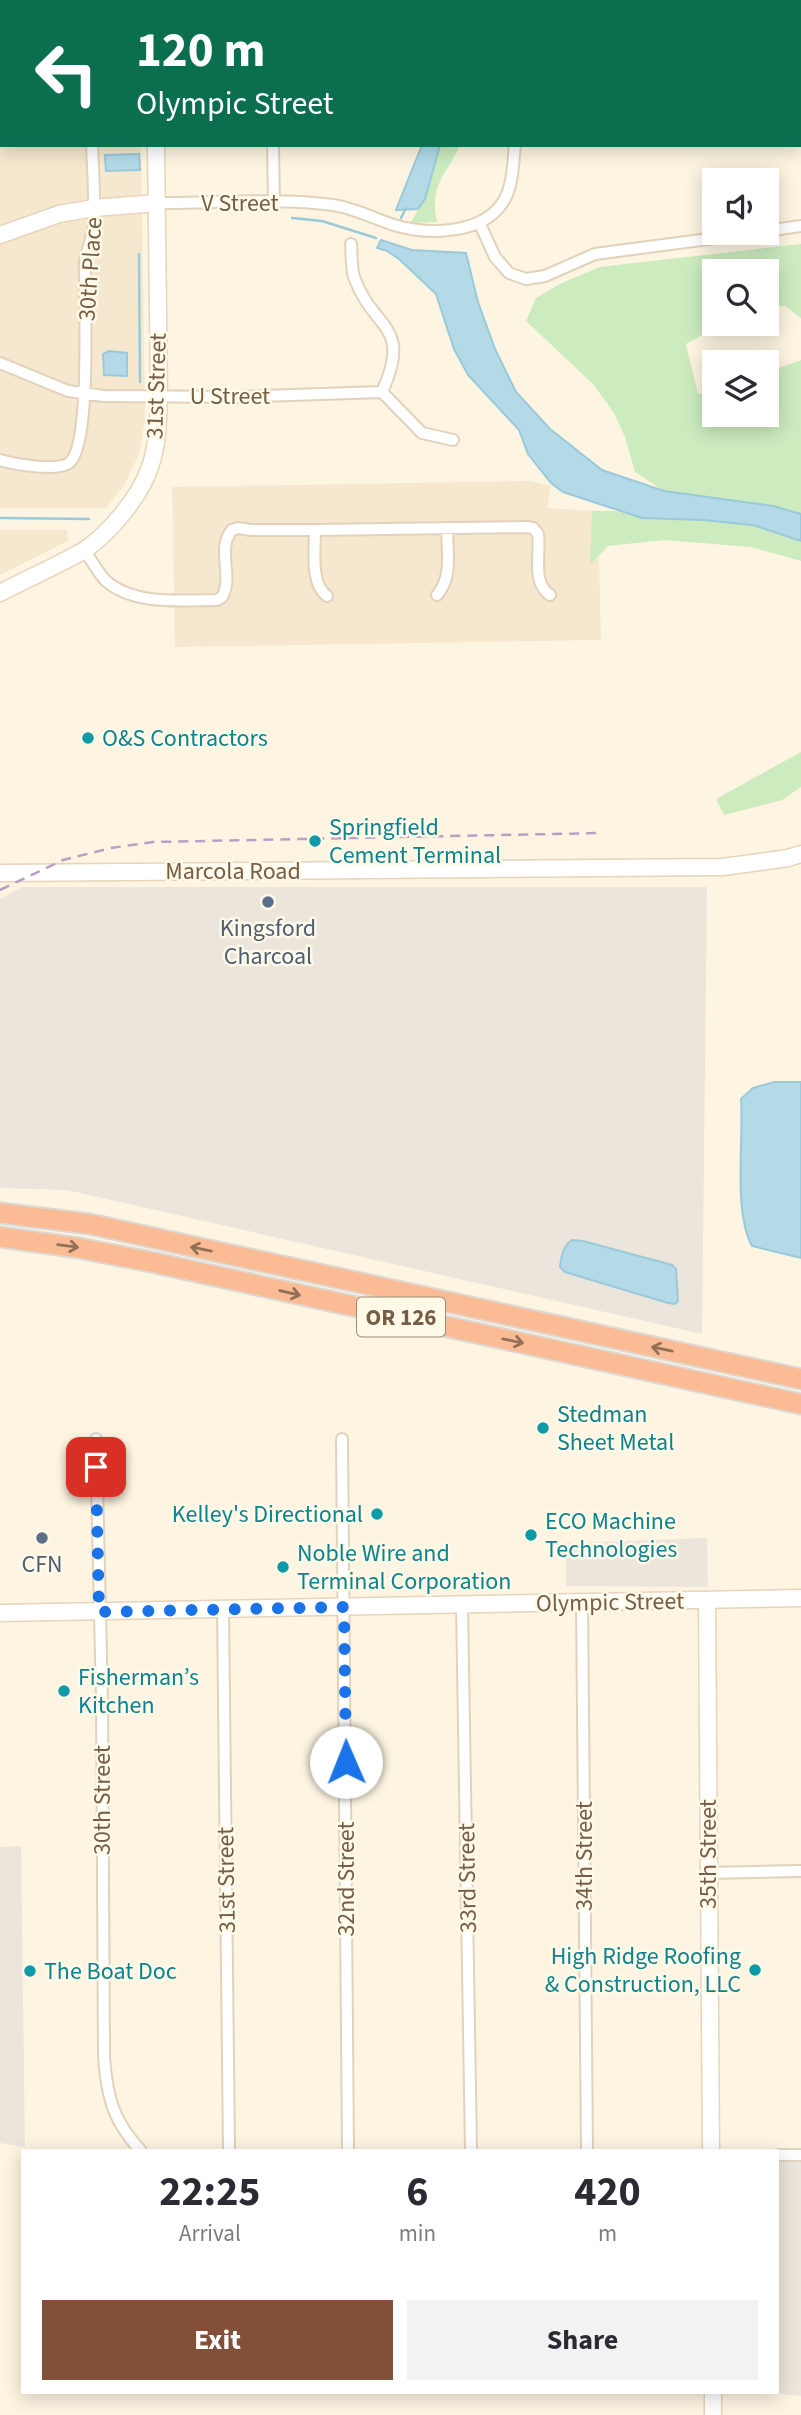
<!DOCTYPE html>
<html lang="en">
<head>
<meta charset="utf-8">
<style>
	body { margin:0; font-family:"Source Sans 3",sans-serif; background:#f2f2f3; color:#2b2b33; height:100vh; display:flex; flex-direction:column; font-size:26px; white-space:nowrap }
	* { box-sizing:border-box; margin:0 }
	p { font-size:23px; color:#7c7c81 }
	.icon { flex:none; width:38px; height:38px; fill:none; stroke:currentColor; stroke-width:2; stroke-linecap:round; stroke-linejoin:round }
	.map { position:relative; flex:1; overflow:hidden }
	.drawer { position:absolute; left:21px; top:2149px; width:758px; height:245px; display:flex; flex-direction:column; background:#fff; border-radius:0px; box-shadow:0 4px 18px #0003 }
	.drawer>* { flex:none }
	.banner { position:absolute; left:0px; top:0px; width:802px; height:147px; box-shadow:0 4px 18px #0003; background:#0b6e4f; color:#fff; overflow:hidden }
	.fabs { position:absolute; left:702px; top:168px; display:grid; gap:14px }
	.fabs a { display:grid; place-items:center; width:77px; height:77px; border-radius:0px; background:#fff; box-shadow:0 4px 18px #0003; font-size:35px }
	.pin { position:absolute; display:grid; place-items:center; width:60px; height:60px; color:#fff; margin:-30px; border-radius:14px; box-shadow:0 4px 10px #0006 }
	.me { position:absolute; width:77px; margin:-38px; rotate:359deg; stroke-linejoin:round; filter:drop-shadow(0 0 5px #0008) }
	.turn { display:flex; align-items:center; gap:24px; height:147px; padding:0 21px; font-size:32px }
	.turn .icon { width:91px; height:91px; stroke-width:2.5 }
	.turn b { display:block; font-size:49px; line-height:60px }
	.eta { display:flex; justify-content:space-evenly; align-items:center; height:119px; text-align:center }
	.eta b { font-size:42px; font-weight:700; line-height:49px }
	.cta { display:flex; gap:14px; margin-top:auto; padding:14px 21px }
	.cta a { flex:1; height:80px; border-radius:0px; background:#834f38; color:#fff; font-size:28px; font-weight:700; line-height:80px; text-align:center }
	.cta a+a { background:#f2f2f3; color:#2b2b33 }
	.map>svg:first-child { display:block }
</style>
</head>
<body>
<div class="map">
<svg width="801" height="2415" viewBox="0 0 801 2415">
	<rect width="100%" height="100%" fill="#fdf5e1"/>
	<path fill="#f5e8cf" d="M0,0h140v2h-138v143h139l4,274 -6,35 -15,32 -18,22h-106z
		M530,481l21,5 -4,22 51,3 3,129 -426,7 -3,-160z
		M0,530h67l1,11 -68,34z"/>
	<path fill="#ece5dc" d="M22,887h685l-5,447 -635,-144 -67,-2v-289z
		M707,1538l1,49 -142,-1v-43z
		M21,1846l4,301 -25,-4v-296z
		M777,2161l24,1v234l-46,-4h22z"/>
	<path fill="#ccebbf" d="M440,145h20c-14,31 -31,40 -23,77l-27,1 15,-24z
		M801,244v74l-16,-12 -18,-1 -1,-34h-52v53h9l-37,20 12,50 16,-4v25h52l1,-43 34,-12v154l-28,-8 -109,-15 -29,-19 -10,-35 -11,-24 -21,-29 -67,-63 10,-23 24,-14 40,-17z
		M592,511h24l26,7 61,2 50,5 48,16v20l-50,-14 -87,-7 -56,6 -18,19z
		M801,752v35l-19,13 -58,15 -8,-16z"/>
	<path fill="#b4dae8" stroke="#9ac9da" stroke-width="2" d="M422,145h18l-15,54 -7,10 -22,1z
		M139,154l1,16 -34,1 -1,-16z
		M381,240l31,10 54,3 12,49 17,47 21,43 34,37 52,41 62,21 109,15 28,8v27l-48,-16 -50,-5 -61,-2 -79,-26 -12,-9 -23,-29 -9,-24 -51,-55 -14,-26 -18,-55 -37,-35 -12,-8 -10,-3z
		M109,351l18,2v23l-23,-1 -1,-21z
		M774,1082h27v176l-49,-12c-19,-35 -8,-106 -11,-147l12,-11z
		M572,1240l11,1 89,24 4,4 2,32 -3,3 -7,-1 -103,-31 -5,-5c1,-10 3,-22 12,-27z"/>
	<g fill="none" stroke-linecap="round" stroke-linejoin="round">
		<path stroke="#9ac9da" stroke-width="2.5" d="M292,218l30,3 54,17
			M401,218l5,-10
			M139,254l1,128
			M0,518l89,1"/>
		<defs>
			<path id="street" d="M526,0v2
				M283,2v-2
				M385,2v-2
				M800,14l1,-1
				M0,36l2,-1
				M800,111h1
				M0,132h2
				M273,145l1,58
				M157,203c56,0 121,-5 176,2 21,3 42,14 61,20 33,10 88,10 109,-23 10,-15 10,-39 12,-57
				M479,222l16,35 14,16 17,6 19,-3 50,-22 159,-21
				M766,231l35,-5
				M351,244c1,11 0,23 3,33 19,54 59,46 28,115
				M0,363l68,28 36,5 131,1 147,-5
				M382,392l40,41 31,7
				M0,460c14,4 56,12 69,3 23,-16 15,-167 16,-201 1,-10 6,-20 8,-31 3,-28 0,-57 -1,-86
				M315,530c0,20 -5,54 12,66
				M84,550c7,9 14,23 22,31 29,25 76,19 111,19l5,-3c12,-20 -6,-48 10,-67l6,-2 13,2h64l212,-3 6,1 5,6c3,20 -7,48 12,61
				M437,595c16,-18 10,-44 10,-67
				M96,1439l6,261 2,357c3,40 9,64 37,94
				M342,1439l6,712
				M582,1602l5,549
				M462,1605l9,546
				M223,1609l6,542
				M708,1873l93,-2
				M777,2155h24"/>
			<path id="secondary" d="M153,0v2
				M0,235l59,-21 35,-6 63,-5
				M0,593c27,-14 56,-27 83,-42 26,-17 57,-54 67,-84 8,-23 8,-47 9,-70l-3,-252
				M0,873l723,-6 65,-9 13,-4
				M707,1600l4,551
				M0,1613l801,-15
				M713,2415v-23"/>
			<path id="highway" d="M0,1213l90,11 711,155
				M0,1237l79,11 77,15 645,141"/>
		</defs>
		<use href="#street" stroke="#e2d2bc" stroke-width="14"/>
		<use href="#secondary" stroke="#e7d4ba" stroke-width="19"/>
		<use href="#highway" stroke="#ded8d3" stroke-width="23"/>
		<use href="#street" stroke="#fff" stroke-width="10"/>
		<use href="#secondary" stroke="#fff" stroke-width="16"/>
		<use href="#highway" stroke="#fbbb94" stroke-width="19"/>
		<path stroke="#b99fc7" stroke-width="2.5" stroke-dasharray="10 7" stroke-linecap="butt" d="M0,890l63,-30 48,-12 42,-6 449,-9"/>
	</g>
	<defs><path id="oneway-shaft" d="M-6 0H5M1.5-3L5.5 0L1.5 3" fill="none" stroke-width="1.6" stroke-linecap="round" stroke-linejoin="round" transform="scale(1.75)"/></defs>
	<g stroke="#917056">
		<use href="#oneway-shaft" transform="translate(68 1246) rotate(8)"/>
		<use href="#oneway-shaft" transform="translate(201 1249) rotate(-168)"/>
		<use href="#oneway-shaft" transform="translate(290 1293) rotate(13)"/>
		<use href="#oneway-shaft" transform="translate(513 1341) rotate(12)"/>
		<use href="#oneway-shaft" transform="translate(662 1349) rotate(-168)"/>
	</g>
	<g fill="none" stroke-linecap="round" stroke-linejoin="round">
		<path stroke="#1a73e8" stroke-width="12" stroke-dasharray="0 21.6" d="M96,1467l3,145 245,-5 2,155"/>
	</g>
	<g fill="#0f9aa8" stroke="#fff9e8" stroke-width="2.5">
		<circle cx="88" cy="738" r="7"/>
		<circle cx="315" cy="841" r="7"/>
		<circle cx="543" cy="1428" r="7"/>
		<circle cx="377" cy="1514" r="7"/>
		<circle cx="531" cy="1535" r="7"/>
		<circle cx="283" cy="1567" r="7"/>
		<circle cx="64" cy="1691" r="7"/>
		<circle cx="755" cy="1970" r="7"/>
		<circle cx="30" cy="1971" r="7"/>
	</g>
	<g fill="#5c6f8a" stroke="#fff9e8" stroke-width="2.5">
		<circle cx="268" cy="902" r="7"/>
		<circle cx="42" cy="1538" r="7"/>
	</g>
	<g text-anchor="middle" stroke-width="5" stroke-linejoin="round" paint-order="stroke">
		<rect fill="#fff9e8" stroke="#9f8c77" stroke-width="2" x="357" y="1297.5" width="88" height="39" rx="5"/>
		<g font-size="23" font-weight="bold" fill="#765d46">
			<text x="401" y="1325">OR 126</text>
		</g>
		<g font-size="24" fill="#765d46" stroke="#fff9e8">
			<text x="240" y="211">V Street</text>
			<text transform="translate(90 269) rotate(-86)" y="8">30th Place</text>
			<text transform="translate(156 386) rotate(-88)" y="8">31st Street</text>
			<text x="230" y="404">U Street</text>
			<text x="233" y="879">Marcola Road</text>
			<text transform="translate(610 1602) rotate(-1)" y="8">Olympic Street</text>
			<text transform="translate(102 1800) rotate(-90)" y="8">30th Street</text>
			<text transform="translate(708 1854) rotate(-90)" y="8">35th Street</text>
			<text transform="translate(584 1856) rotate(-90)" y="8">34th Street</text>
			<text transform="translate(467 1878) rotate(-91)" y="8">33rd Street</text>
			<text transform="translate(346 1879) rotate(-90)" y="8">32nd Street</text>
			<text transform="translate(226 1880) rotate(-91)" y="8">31st Street</text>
		</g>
		<g font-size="24" fill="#0d838f" stroke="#fff9e8" text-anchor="start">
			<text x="102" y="746">O&amp;S Contractors</text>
			<text x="329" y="835">Springfield<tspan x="329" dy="28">Cement Terminal</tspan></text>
			<text x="557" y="1422">Stedman<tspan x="557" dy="28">Sheet Metal</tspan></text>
			<text x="363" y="1522" text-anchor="end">Kelley's Directional</text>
			<text x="545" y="1529">ECO Machine<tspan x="545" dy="28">Technologies</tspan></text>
			<text x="297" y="1561">Noble Wire and<tspan x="297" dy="28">Terminal Corporation</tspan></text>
			<text x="78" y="1685">Fisherman’s<tspan x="78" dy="28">Kitchen</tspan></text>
			<text x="741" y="1964" text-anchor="end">High Ridge Roofing<tspan x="741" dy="28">&amp; Construction, LLC</tspan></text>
			<text x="44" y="1979">The Boat Doc</text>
		</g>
		<g font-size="24" fill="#4e5e75" stroke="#fff9e8">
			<text x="268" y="936">Kingsford<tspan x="268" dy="28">Charcoal</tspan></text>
			<text x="42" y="1572">CFN</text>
		</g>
	</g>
</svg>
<div class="fabs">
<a><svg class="icon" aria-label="sound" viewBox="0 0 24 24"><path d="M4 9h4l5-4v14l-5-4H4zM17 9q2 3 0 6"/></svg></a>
<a><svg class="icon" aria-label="search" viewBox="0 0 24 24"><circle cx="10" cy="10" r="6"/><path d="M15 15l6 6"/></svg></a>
<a><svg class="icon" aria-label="layers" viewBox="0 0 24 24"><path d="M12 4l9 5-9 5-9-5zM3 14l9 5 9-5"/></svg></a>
</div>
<div class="pin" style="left:96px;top:1467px;background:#d93025"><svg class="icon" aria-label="arrive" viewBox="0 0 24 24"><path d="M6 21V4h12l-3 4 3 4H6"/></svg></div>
<svg class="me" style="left:346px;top:1762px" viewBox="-20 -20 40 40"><circle r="19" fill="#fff"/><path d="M0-13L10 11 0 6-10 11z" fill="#1a73e8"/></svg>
<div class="banner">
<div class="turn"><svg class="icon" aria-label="left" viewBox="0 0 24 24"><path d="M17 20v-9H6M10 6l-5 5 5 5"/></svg><div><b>120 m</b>Olympic Street</div></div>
</div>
<section class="drawer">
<div class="eta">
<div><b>22:25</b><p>Arrival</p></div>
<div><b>6</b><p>min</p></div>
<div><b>420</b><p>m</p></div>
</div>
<div class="cta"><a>Exit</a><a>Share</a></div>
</section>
</div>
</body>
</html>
